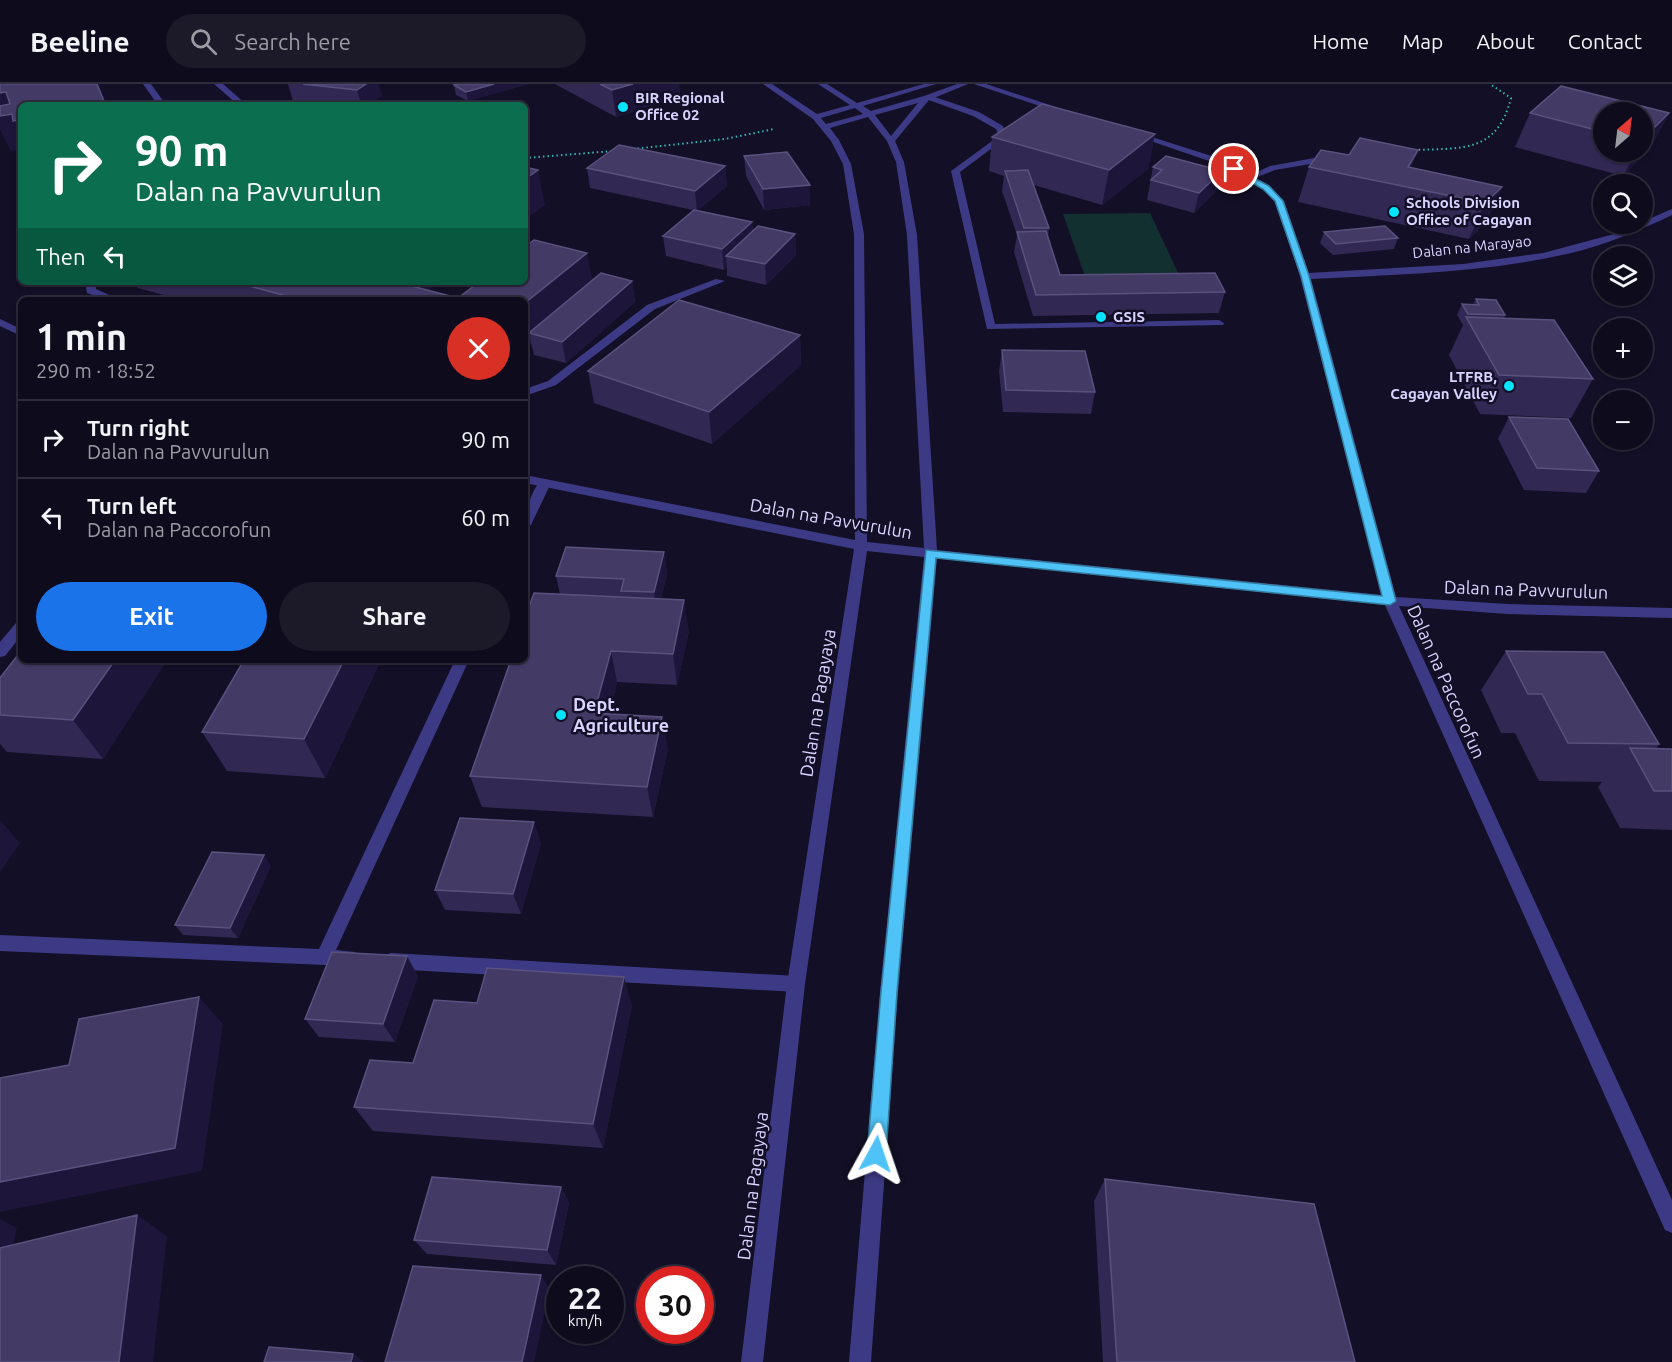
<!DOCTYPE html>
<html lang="en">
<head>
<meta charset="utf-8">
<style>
	body { margin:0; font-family:Ubuntu,sans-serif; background:#1c1929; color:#f1f3f6; height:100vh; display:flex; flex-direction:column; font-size:22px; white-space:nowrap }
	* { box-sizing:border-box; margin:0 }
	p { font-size:20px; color:#9b9ba3 }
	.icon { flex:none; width:33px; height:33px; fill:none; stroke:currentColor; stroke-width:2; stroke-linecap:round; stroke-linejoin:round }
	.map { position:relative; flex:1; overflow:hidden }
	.details { position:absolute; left:18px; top:213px; width:510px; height:366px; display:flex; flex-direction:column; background:#0e0b1c; border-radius:9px; box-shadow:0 2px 4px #0004,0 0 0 2px #2e2b3b }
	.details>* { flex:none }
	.guide { position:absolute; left:18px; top:18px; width:510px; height:183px; border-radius:9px; box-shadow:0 2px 4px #0004,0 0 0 2px #2e2b3b; background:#0b6e4f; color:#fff; overflow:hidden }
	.needle { width:39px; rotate:28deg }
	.controls { position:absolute; left:1593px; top:18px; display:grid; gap:12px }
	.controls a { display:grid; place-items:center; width:60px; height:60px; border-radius:50%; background:#0e0b1c; box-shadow:0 2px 4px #0004,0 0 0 2px #2e2b3b; font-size:30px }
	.speed { position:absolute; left:546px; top:1182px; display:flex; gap:12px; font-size:30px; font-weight:700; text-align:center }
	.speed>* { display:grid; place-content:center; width:78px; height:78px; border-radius:50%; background:#0e0b1c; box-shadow:0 2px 4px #0004,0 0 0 2px #2e2b3b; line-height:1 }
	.speed small { font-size:15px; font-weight:400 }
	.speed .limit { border:9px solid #d22; background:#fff; color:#111 }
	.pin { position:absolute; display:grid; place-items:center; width:51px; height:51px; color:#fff; margin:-26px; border:3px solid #fff; border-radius:50%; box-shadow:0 2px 6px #0007 }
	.me { position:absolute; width:66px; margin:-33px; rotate:5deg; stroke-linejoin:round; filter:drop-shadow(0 0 4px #0008) }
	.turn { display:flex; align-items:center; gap:21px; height:126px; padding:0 18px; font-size:27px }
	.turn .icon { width:78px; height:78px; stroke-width:2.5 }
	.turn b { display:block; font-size:42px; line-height:51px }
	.then { display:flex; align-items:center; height:57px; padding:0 18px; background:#0003; gap:12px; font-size:22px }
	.round { display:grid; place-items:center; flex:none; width:63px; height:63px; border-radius:32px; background:#1c1929 }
	.headline { display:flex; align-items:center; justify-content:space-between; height:102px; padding:0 18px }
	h1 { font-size:36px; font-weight:700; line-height:45px }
	.primary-button { display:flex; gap:12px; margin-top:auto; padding:12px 18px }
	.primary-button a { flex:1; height:69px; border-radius:36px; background:#1a73e8; color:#fff; font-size:24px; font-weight:700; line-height:69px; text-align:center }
	.primary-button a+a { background:#1c1929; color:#f1f3f6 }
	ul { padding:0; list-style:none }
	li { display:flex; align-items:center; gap:18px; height:78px; padding:0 18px; border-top:2px solid #2e2b3b }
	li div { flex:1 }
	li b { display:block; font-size:22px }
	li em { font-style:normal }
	header { display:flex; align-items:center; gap:36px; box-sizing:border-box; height:84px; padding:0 30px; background:#0e0b1c; border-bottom:2px solid #2e2b3b }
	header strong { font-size:28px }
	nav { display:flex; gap:33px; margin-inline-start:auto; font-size:21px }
	.search { width:420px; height:54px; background:#1c1929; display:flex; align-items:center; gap:15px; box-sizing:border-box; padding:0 21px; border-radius:33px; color:#9b9ba3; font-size:22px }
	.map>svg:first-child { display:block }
</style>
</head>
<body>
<header>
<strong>Beeline</strong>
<div class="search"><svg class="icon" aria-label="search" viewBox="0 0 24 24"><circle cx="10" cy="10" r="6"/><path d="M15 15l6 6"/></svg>Search here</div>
<nav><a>Home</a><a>Map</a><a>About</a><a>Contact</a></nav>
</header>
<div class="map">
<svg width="1672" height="1278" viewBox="0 0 1672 1278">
	<rect width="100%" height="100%" fill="#130f26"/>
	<path fill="#12302f" d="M1150,129l32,68 -95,1 -24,-68z"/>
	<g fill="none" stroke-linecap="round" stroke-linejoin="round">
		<path stroke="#2fb8b0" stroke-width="2" stroke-dasharray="1.5 3" stroke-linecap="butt" d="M633,65l92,-10 49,-10
			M1414,66c49,-2 83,3 97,-52l-21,-14
			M525,74l89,-7"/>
		<path fill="#3d3a85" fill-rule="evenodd" d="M143,0h8l15,21h-8z
			M929,11l50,17 24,14 4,11 -47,35 35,152 224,-4 5,3 -1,2 -236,4 -36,-158 48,-35 -3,-7 -23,-13 -47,-17 -1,-2z
			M1331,71l3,1v4l-59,10 -25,10 -4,-3 24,-11z
			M716,195l9,2 -70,28 -99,76 -31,11v-7l23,-8 99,-76z
			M85,198h10l1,7 24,11h-14l-19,-7z
			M545,395l6,4 -20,42 -6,4c0,-14 6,-45 20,-50z
			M21,537v15l-16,20 -5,1v-15l16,-19z
			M455,576h14l-133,290 19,2 3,6 -3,6 -6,2 -349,-15v-16l319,14z
			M391,869l405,23 6,2 3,6 -3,6 -6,2 -405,-23 -6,-2 -3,-6 3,-6z"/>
		<path fill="#3d3a85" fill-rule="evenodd" d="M214,0h9l24,21h-9z
			M763,0h9l45,30 33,-9 -32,-21h9l30,19 67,-19h12l-73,22 8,5 53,-15 33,-12h11l-39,16 -34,41 9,21 13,73 20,315 445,45 -82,-319 -25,-74 -12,-13 -48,-26 -82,-28v-4l88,28 48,26 15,16 25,72 154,-9 80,-11 71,-19 58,-25v6c-29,14 -58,26 -89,35 -89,23 -182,24 -272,29l85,318 111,7 165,4v10l-165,-4 -108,-8 273,594v33l-7,-3 -280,-625 -448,-47 -39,434 -27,370h-22l31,-370 44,-435 -57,-6 -62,433 -42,378h-22l46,-378 67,-435 -329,-66v-8l330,65 -1,-306 -11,-70 -12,-23 -18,-22zM918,19l-27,33 -16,-21zM855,24l8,6 -37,10 -5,-6zM868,33l19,24 9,21 11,73 17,313 -57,-6 -3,-308 -13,-70 -12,-24 -9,-12z
			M974,0h12l79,26 -7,2z
			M0,235l21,10v7l-21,-10z"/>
	</g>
	<path fill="#312854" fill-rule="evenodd" d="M288,0h90l4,11 -14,10h-38l-37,-4z
		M458,0h70l-60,17 -12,-6 -2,-10z
		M555,0h124l1,13 -64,20z
		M1561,2l108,27 -18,34 -28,29 -108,-29 15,-34zM1604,28h38v40h-38z
		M1155,50l-7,35 -46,36 -68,-20 15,43 -1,9 12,38 165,17 -6,21 -186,3 -19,-64 3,-17 -15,-44 2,-15 -15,-5 3,-34z
		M1418,66l-7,18 91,19 -16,35 -17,17 -171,-37 11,-35 40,-12z
		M744,72l66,29v20l-46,5 -18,-34z
		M1166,72l51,34 -23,23 -47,-13 6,-33z
		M725,82l2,20 -29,24 54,12 1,9 42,3 1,21 -30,30 -39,-9v-9l-3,3 -58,-14 -3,-20 30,-26 -103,-22 -3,-20z
		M1324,148l74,6 -4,11 -61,6 -13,-12z
		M592,197h40l3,21 -69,61 -32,-8 -3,-12 -6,5v-48h-343l-44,-12 -3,-6h305l-12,8 30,8z
		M1476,215l29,16 -1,3 89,61 -22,39 -91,-4 -31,-59 14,-30 -6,-10 5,-11h11z
		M800,251l1,30 -89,79 -118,-41 -6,-32z
		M1002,266l93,42 -4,22 -88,-2 -4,-41z
		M1509,333l90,54 -13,22 -62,-3 -26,-51z
		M664,468l3,22 -6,25 28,32 -12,54 -60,-3 -8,32 59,34 -15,69 -171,-10 -12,-31 90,-182 -4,-18z
		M1506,567l153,93 -3,5h16v81l-52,-2 -22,-41 4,-5 -63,-1 -24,-48h-14l-20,-43z
		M21,576h146l-64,99 -96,-7 -7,-8v-66z
		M217,576h164l-56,118 -98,-7 -25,-39 41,-70z
		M541,759l-20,71 -76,-4 -10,-20z
		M271,782l-33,72 -55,-3 -8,-10z
		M418,892l-23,66 -76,-5 -14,-18z
		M477,919l155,2 -29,143 -230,-17 -19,-24 59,-44z
		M1105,1095l250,183h-252l-9,-161z
		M561,1103l8,16 -13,62 -129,-11 -13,-14z"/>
	<path fill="#1d163a" d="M0,0h8l13,35v30l-10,2 -11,-21z
		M97,0h2l8,21h-9z
		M366,0h12l4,11 -14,10h-7l-4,-15z
		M494,0h34l-60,17 -2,-9z
		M633,0h46l1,13 -64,20 -4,-27z
		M1669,29l-18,34 -28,29 13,-24h6v-12z
		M1155,50l-7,35 -46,36 7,-35z
		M1418,66l-13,34 3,-17z
		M725,82l2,20 -30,25 -2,-20z
		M538,86l7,35 -20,15v-41z
		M1222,87l-5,19 -23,23 5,-20z
		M810,101v20l-46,5 -1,-21z
		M1502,103l-16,35 -17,17 16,-36z
		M752,138l1,21 -27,13 1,11 -3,3 -2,-21z
		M795,150l1,21 -30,30 -1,-21z
		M587,169l7,37 -65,43 2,10 -6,5v-45z
		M632,197l3,21 -69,61 -4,-21z
		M383,198h57l-25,18z
		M800,251l1,30 -89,79 -3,-32z
		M664,468l3,22 -10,41 -3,-23z
		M684,516l5,31 -12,54 -4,-31z
		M611,567l6,31 -16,62 -7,-31z
		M115,576h52l-64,99 -30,-39z
		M344,576h37l-56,118 -21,-39z
		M662,633l6,31 -15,69 -6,-30z
		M1,737l19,22 -20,29v-50z
		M534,738l7,21 -20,71 -8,-20z
		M264,771l7,11 -33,72 -8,-10z
		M407,872l11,20 -23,66 -12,-18z
		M624,893l8,28 -29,143 -10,-24z
		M199,913l24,27 -21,147 -202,41v-30z
		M561,1103l8,16 -13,62 -9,-15z
		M137,1131l30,21 -14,126h-34z
		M0,1135l17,9 -15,61h-2z
		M541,1191l9,14 -16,73h-12z
		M353,1270l11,8h-13z"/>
	<path fill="#433a66" stroke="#5a527e" stroke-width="1.5" d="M0,0h97l8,20 -7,1h-77v14l-8,2 -1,-7 -12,2v-10l10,-2 -4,-12 -6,1z
		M303,0h63l-9,6z
		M458,0h36l-28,8 -12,-7z
		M600,0h33l-21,6z
		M1561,2l108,27 -27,27v-28h-38v20l-74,-19z
		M1042,20l113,30 -46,36 -117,-33z
		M1360,54l58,12 -10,17 94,20 -17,16 -176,-36 12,-17 28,5z
		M619,61l106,21 -30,25 -108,-23z
		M787,68l23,33 -47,4 -19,-33z
		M1166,72l56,15 -23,22 -48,-13 11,-10 -9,-3z
		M525,83l13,3 -13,9z
		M1028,86l21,58h-25l-19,-57z
		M694,126l58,12 -30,27 -59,-13z
		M758,142l37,8 -30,30 -39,-8z
		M1385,142l13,12 -62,6 -12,-12z
		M1046,147l14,44 155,-2 10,19 -189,3 -19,-63z
		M534,156l53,13 -62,50v-3h-224l-66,-18h161l62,16 21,-16h46v-35z
		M601,189l31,8 -70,61 -33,-9z
		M1476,215l20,1 9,15 -37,-1 -6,-10 17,1z
		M679,216l121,35 -91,77 -121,-41z
		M1466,233l88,3 39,59 -94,-4z
		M1002,266l83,1 10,41 -89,-2z
		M1509,333l59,2 31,52 -62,-3z
		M566,463l98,5 -10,40 -33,-1 3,-12 -68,-3z
		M534,509l150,7 -11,54 -62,-3 -17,62 68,4 -15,70 -177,-11 41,-116h14v-42z
		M21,567v9h94l-42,60 -73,-5v-37z
		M1506,567l98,1 55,92 -91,-1 -26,-49h-14z
		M244,576h100l-40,79 -102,-7z
		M1630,664l42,1v42h-18z
		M460,734l74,4 -21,72 -78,-4z
		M212,768l52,3 -34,73 -55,-3z
		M332,868l75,4 -24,68 -78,-5z
		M487,884l137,9 -31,147 -239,-17 16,-47 43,3 21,-63 43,3z
		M199,913l-24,151 -175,34v-104l69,-13 10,-46z
		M432,1093l129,10 -14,63 -133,-10z
		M1105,1095l209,25 41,158h-238z
		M137,1131l-18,147h-119v-114z
		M413,1182l128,9 -19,87h-137z
		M269,1263l84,7 -2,8h-87z"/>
	<path fill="#4fc3f7" stroke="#337fa1" stroke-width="1.5" d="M1234,83l35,19 14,15 26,75 87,325 -6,4 -454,-47 -39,434 -11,162 -3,7 -7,2 -6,-2 -3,-7 14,-162 45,-442 456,46 -81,-320 -26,-75 -12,-12 -32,-18 -1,-2z"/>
	<g fill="#00e5ff" stroke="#130f26" stroke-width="2">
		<circle cx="623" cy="23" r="6"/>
		<circle cx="1394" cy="128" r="6"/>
		<circle cx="1101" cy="233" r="6"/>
		<circle cx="1509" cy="302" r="6"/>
		<circle cx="561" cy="631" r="6"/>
	</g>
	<g text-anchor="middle" stroke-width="5" stroke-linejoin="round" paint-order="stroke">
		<g font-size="15" font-weight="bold" fill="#d9d4ff" stroke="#130f26" text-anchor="start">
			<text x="635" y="19">BIR Regional<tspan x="635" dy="17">Office 02</tspan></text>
			<text x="1406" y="124">Schools Division<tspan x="1406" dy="17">Office of Cagayan</tspan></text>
			<text x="1113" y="238">GSIS</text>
			<text x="1497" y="298" text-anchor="end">LTFRB,<tspan x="1497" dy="17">Cagayan Valley</tspan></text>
		</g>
		<g font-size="15" fill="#d9d4ff" stroke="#130f26">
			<text transform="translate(1472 163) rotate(-6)" y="5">Dalan na Marayao</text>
		</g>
		<g font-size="18" fill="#d9d4ff" stroke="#130f26">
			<text transform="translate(831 435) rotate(10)" y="6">Dalan na Pavvurulun</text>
			<text transform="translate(1526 506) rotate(2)" y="6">Dalan na Pavvurulun</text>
			<text transform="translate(1446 598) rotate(66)" y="6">Dalan na Paccorofun</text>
			<text transform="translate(818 619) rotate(-81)" y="6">Dalan na Pagayaya</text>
			<text transform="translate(753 1102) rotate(-83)" y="6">Dalan na Pagayaya</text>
		</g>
		<g font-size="18" font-weight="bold" fill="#d9d4ff" stroke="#130f26" text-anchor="start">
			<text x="573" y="627">Dept.<tspan x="573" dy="21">Agriculture</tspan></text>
		</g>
	</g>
</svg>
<div class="controls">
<a><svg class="needle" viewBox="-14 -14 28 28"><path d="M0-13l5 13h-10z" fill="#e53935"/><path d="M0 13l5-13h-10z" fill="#9b9ba3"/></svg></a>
<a><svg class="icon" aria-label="search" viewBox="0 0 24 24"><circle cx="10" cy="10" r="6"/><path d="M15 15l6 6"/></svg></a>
<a><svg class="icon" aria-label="layers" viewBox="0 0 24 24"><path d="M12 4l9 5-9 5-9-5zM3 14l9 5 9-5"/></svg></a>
<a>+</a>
<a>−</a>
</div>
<div class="speed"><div>22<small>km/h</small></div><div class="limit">30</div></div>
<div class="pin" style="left:1234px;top:85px;background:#d93025"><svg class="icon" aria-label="arrive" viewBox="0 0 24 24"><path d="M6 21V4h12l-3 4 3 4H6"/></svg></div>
<svg class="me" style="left:876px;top:1070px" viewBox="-20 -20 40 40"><path d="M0-17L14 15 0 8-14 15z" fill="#4fc3f7" stroke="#fff" stroke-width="4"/></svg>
<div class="guide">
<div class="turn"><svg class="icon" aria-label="right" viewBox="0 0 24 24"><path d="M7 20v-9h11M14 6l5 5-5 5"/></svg><div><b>90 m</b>Dalan na Pavvurulun</div></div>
<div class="then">Then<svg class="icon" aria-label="left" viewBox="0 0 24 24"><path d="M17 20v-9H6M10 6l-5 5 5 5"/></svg></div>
</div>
<section class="details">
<div class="headline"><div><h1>1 min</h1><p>290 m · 18:52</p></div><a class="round" style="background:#d93025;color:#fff"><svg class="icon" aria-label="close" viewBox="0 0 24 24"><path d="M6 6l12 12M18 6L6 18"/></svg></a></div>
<ul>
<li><svg class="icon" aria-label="right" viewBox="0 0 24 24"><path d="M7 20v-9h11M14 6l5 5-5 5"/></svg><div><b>Turn right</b><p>Dalan na Pavvurulun</p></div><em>90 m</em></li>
<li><svg class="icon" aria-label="left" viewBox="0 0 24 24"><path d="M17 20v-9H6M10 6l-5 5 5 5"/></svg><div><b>Turn left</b><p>Dalan na Paccorofun</p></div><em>60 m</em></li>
</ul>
<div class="primary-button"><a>Exit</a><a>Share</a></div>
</section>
</div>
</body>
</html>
